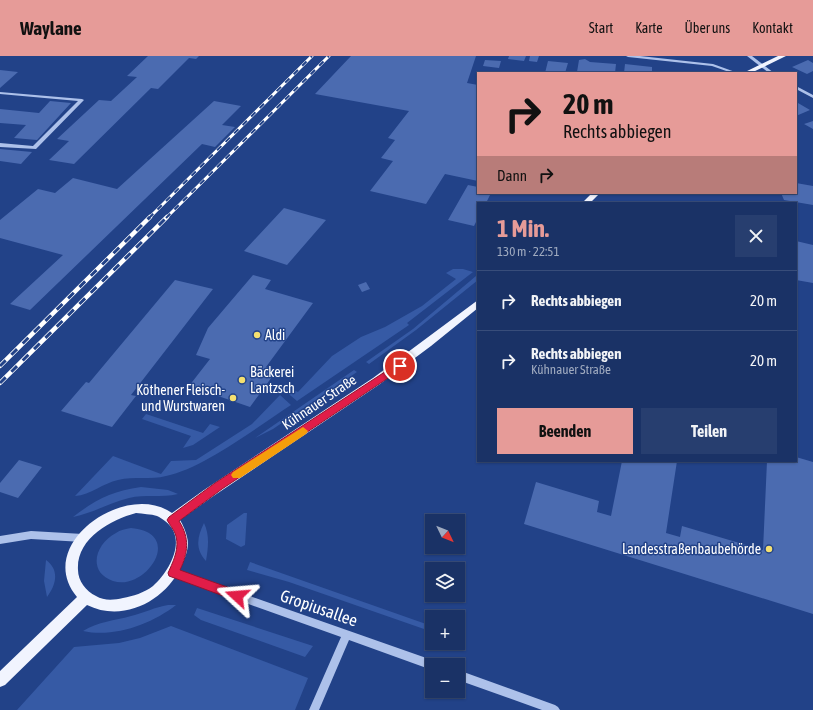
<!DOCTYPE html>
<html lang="de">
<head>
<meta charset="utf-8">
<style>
	body { margin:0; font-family:"Asap Condensed",sans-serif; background:#273e6f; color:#f1f3f6; height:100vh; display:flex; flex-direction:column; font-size:15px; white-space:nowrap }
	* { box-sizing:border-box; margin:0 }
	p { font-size:13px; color:#9faabf }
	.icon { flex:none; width:22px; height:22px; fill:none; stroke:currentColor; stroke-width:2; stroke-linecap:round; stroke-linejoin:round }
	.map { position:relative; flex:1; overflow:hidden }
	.panel { position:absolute; left:477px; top:146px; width:320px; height:260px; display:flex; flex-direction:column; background:#1a3266; border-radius:0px; box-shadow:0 1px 3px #0004,0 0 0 1px #384d7a }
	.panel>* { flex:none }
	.banner { position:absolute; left:477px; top:16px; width:320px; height:122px; border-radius:0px; box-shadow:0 1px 3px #0004,0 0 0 1px #384d7a; background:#e69b98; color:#111; overflow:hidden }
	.needle { width:26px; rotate:133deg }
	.controls { position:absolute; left:425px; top:458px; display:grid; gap:8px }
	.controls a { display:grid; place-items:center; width:40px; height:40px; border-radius:0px; background:#1a3266; box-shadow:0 1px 3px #0004,0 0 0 1px #384d7a; font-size:20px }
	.pin { position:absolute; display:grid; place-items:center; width:34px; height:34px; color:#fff; margin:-17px; border:2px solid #fff; border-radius:50%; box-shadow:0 1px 4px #0007 }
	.me { position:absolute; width:44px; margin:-22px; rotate:289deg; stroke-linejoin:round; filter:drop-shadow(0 0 3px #0008) }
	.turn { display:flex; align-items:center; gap:14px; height:84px; padding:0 20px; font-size:18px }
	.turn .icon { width:52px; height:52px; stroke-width:2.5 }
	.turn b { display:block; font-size:28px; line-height:34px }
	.then { display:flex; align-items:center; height:38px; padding:0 20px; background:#0003; gap:8px; font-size:15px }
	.round { display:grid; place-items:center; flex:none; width:42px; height:42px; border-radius:0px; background:#273e6f }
	.head { display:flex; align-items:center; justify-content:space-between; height:68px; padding:0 20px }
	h1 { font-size:24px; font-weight:700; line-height:30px; color:#e69b98 }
	.primary-button { display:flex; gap:8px; margin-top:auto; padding:8px 20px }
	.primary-button a { flex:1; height:46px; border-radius:0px; background:#e69b98; color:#111; font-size:16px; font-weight:700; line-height:46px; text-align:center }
	.primary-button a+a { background:#273e6f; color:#f1f3f6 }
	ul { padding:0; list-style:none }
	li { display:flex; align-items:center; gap:12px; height:60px; padding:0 20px; border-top:1px solid #384d7a }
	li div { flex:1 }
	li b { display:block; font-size:15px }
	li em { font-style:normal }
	header { display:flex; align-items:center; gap:24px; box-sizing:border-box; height:56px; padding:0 20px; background:#e69b98; color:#111 }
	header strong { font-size:19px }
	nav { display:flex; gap:22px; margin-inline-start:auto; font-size:14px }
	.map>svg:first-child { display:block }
</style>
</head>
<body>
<header>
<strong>Waylane</strong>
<nav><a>Start</a><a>Karte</a><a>Über uns</a><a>Kontakt</a></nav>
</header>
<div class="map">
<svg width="813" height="654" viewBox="0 0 813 654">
	<rect width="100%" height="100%" fill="#224288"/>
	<path fill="#365aa5" d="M453,213h10l10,3 -66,51 2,2 -112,76 -13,-11 3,-3 11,5 34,-36 29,-19 24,-10 37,-21 34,-27 -10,-6z
		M476,220l2,4 -62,50 -47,34 -3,-2 47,-33z
		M354,314l3,2 -84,57 -18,9z
		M280,339l11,10c-34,22 -87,63 -125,71 -15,4 -32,0 -48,4 -15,3 -27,15 -43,16l38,-40 48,18 10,-13 25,-1 56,-36z
		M146,358l57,19 7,-9 10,3 -27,18 -10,3 8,-12 -49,-17z
		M141,431l27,3 10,4c-17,4 -33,0 -49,4 -20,5 -36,15 -56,19 22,-17 39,-26 68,-30z
		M244,457h3l-2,32 -4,2 -15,-8 1,-14z
		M204,467c6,13 4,25 2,38 -11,-12 -9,-24 -2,-38z
		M131,472c55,5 14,64 -18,53 -26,-9 -18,-37 3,-48 4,-3 10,-4 15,-5z
		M46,504c14,10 10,25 1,37l-3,-16z
		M250,506l176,62 -2,5 -135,-47 -42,-12z
		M168,549h8c-24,19 -62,33 -93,26 16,-10 31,-10 48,-15 13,-3 24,-9 37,-11z
		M197,552l116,38 -8,11 -104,-37 -7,-5z
		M171,570l137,52 -13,32h-278l57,-63 45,-4 21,-5z"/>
	<path fill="#4b6bb0" d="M148,0h51l-3,3 -7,-1 -31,31 -7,-1 -77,76 -25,-4 20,-19 -12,-2 42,-39 12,1 26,-24 -10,-1z
		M351,0h125l-9,27 11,2v96l-33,-7 -19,30 -56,-13 23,-30 -12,-3 14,-18 -7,-2 21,-27 -94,-17z
		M509,0h17l-2,5 -16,-2z
		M530,0h9l-2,6 -8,-1z
		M585,3l5,3 26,2 -1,9 -38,-1 2,-12z
		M485,4l16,1 -2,7 -16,-2z
		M808,4l5,3v8l-6,3 -15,-7z
		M548,5l20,2 -3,10h-20z
		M625,8l27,3v6h-28z
		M0,14l18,2 -18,16z
		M50,45l21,2 -34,37 -23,-2 12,-13 -26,-2v-14l39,4z
		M214,45l27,5 -19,19 13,2 -20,20 -13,-3 -172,166 -20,-6 53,-49 -63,-17v-18l38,-31 17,4 18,-15 44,11z
		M798,47l12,7 -14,6v-12z
		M813,65v8l-9,-5z
		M0,93l32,3 -11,12 -21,-3z
		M796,127l17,3v19l-29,-5 -3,-7h15z
		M468,129l10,2v6h13l-5,10h-8v15l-4,8 -26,-6z
		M284,152l42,12 -39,45 -43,-14z
		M796,185l17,4v38l-17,-3z
		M253,219l18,5 -6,9 48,14 -47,64 11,3 -27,37 -61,-21 21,-27 -14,-4 12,-27z
		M175,224l38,9 -82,106 5,1 -24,31 -51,-16 25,-29 3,1z
		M366,226l4,7 -8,3 -4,-7z
		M796,401l17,5v152l-289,-90 12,-42 63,19 -2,11 14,4 11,-55h55l-11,72 14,4 2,-11 81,24 4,-89h29z
		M19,404l23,7 -24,31 -18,-6v-9z"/>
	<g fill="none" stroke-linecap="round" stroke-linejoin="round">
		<path fill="#adc1ea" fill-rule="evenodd" d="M626,0h14l73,8 25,9h-6l-20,-7 -84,-9z
			M747,0h5l22,17h-5z
			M796,30l17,9v3l-17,-9z
			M0,36l82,7 2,1 -48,49 -36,-2v-4l33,3 45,-45 -78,-7z
			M31,475l52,3 3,1 1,3 -1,3 -3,1 -52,-3 -31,5v-8z
			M173,513l259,91 3,2 2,3h-5v5l-83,-30 -30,70h-10l32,-73 -171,-61 -1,-3 1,-3z
			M458,614l97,35 3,2 2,3h-18l-84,-30z"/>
		<path fill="#f1f4fe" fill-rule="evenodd" d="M778,0h8l-35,17h-8z
			M592,137h8l-10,10h-8z
			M478,244v8l-47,38 -51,38 -168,113 -32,23c3,5 6,12 7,17 3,10 -2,21 -6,30 -16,34 -58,56 -94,38l-82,80 -5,2v-16l77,-74c-44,-52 48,-117 95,-84l32,-23 169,-112zM136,457c7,1 15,1 21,3 3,1 5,3 8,5 23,17 5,50 -12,65 -9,7 -20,10 -30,12 -9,2 -19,3 -27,-2 -10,-5 -18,-15 -18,-26 -2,-31 32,-50 58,-57z"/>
		<defs>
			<path id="rail-far1" d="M149,162l163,-162
				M166,162l163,-162"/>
			<path id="rail" d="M0,310l150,-149
				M0,327l167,-166"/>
		</defs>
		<use href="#rail-far1" stroke="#fff" stroke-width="3"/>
		<use href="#rail" stroke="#fff" stroke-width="4.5"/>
		<use href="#rail-far1" stroke="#224288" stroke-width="2" stroke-dasharray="6" stroke-linecap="butt"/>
		<use href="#rail" stroke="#224288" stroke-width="3" stroke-dasharray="8" stroke-linecap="butt"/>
	</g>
	<path fill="#e11d48" stroke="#92132f" d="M400,306l3,1v5l-181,121 -43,32c11,17 9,32 1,49l61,22 2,4 -2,4 -4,1 -68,-25 -1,-3c6,-13 13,-28 6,-42 -2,-4 -5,-7 -7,-11l2,-3 46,-34z"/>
	<path fill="#f59e0b" d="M303,371l5,4 -2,3 -66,44h-7l-2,-3 2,-3z"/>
	<g fill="#f5e070" stroke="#224288" stroke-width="1.5">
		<circle cx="257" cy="279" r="4"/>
		<circle cx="242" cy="324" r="4"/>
		<circle cx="233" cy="342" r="4"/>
		<circle cx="769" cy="493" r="4"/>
	</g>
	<g text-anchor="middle" stroke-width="3" stroke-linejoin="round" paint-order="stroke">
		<g font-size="14" fill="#fff" stroke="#224288" text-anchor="start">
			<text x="265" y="284">Aldi</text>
			<text x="250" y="321">Bäckerei<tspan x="250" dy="16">Lantzsch</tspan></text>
			<text x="225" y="339" text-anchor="end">Köthener Fleisch-<tspan x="225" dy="16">und Wurstwaren</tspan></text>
			<text x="761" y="498" text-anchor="end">Landesstraßenbaubehörde</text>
		</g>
		<g font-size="14" fill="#fff" stroke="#224288">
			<text transform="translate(319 346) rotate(-34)" y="5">Kühnauer Straße</text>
		</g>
		<g font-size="17" fill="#fff" stroke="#224288">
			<text transform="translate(319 552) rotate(19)" y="6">Gropiusallee</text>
		</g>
	</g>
</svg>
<div class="controls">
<a><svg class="needle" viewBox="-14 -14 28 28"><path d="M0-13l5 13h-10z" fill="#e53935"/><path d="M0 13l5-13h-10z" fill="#9faabf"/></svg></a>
<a><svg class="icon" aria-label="layers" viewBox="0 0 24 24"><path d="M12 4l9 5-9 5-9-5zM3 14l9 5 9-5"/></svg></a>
<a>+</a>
<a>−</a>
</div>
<div class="pin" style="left:400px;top:310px;background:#d93025"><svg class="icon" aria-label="arrive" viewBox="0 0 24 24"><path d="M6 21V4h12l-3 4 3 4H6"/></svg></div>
<svg class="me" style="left:237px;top:540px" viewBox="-20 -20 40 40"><path d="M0-17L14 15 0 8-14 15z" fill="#e11d48" stroke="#fff" stroke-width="4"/></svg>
<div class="banner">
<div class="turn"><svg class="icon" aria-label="right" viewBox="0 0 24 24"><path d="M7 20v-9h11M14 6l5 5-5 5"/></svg><div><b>20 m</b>Rechts abbiegen</div></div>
<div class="then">Dann<svg class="icon" aria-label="right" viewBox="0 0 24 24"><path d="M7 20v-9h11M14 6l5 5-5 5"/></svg></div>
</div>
<section class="panel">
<div class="head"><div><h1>1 Min.</h1><p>130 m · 22:51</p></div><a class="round"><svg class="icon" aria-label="close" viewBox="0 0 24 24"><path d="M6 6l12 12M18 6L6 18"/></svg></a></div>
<ul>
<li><svg class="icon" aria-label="right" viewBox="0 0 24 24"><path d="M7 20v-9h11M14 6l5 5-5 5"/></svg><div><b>Rechts abbiegen</b></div><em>20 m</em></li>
<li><svg class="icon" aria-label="right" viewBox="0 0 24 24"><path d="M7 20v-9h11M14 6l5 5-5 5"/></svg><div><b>Rechts abbiegen</b><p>Kühnauer Straße</p></div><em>20 m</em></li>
</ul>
<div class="primary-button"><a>Beenden</a><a>Teilen</a></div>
</section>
</div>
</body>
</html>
